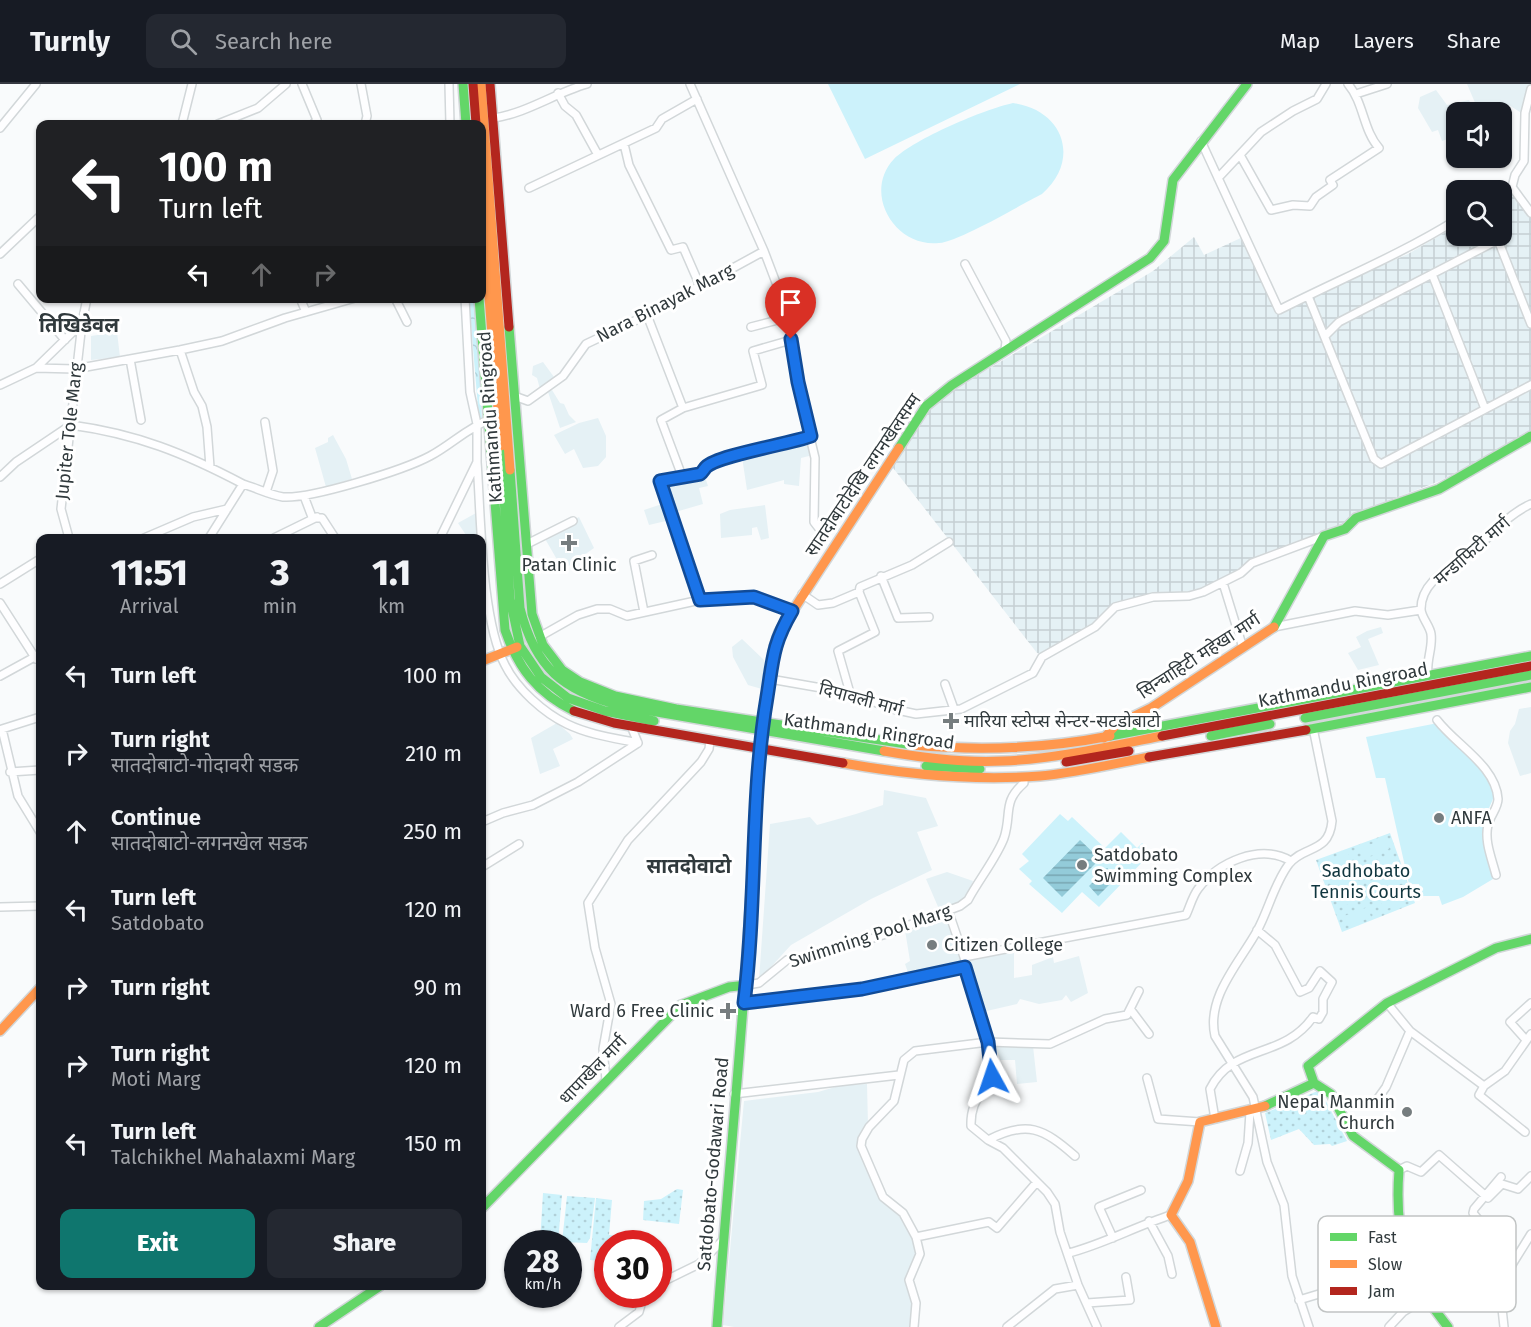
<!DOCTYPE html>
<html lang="en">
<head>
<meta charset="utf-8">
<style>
	body { margin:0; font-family:"Fira Sans","Noto Sans Devanagari",sans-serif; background:#242831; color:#f1f3f6; height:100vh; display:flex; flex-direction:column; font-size:22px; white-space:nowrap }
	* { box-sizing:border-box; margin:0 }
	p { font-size:20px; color:#9ea1a6 }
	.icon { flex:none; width:33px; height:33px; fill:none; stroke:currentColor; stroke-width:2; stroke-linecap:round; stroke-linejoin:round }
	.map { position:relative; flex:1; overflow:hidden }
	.details { position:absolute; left:36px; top:450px; width:450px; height:756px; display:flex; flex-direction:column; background:#171b24; border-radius:12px; box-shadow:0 2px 4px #0004 }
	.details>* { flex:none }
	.top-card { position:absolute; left:36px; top:36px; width:450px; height:183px; border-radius:12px; box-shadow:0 2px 4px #0004; background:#202124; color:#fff; overflow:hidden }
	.fabs { position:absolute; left:1446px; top:18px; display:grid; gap:12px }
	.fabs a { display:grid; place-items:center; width:66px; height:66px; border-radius:12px; background:#171b24; box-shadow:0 2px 4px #0004; font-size:30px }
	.speed { position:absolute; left:504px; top:1146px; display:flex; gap:12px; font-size:30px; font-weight:700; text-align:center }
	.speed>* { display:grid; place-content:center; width:78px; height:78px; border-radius:50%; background:#171b24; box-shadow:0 2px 4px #0004; line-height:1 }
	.speed small { font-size:15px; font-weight:400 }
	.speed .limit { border:9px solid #d22; background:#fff; color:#111 }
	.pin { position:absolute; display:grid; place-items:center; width:51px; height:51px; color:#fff; margin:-62px -26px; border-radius:50% 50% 50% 0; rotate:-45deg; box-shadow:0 0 6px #0007 }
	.pin .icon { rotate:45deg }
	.me { position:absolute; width:66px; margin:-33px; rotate:355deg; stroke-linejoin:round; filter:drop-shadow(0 0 4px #0008) }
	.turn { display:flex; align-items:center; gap:21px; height:126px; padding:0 24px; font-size:27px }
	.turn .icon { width:78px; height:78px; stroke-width:2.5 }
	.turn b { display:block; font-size:42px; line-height:51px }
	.lanes { display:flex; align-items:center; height:57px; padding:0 24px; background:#0003; justify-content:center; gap:30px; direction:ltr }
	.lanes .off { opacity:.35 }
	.eta { display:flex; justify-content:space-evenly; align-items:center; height:102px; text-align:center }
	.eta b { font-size:36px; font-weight:800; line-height:42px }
	.action { display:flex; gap:12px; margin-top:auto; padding:12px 24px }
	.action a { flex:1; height:69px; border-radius:12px; background:#0f766e; color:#fff; font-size:24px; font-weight:800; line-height:69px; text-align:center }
	.action a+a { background:#242831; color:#f1f3f6 }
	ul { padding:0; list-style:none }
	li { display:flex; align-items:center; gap:18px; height:78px; padding:0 24px }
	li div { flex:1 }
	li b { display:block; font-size:22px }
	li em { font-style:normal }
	header { display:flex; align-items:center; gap:36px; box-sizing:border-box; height:84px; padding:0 30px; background:#171b24; border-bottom:2px solid #363941 }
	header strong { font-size:28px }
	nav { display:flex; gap:33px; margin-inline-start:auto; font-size:21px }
	.search { width:420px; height:54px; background:#242831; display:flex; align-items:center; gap:15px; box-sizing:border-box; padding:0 21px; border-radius:12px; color:#9ea1a6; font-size:22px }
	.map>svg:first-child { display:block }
</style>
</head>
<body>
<header>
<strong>Turnly</strong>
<div class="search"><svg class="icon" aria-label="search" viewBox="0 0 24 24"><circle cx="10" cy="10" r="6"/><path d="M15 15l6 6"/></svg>Search here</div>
<nav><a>Map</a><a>Layers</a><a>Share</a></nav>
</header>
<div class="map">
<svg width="1531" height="1243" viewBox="0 0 1531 1243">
	<defs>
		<pattern id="industrial-grid" width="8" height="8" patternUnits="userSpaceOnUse" patternTransform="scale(1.5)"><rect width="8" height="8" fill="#e5f1f5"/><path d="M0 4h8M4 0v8" fill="none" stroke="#c5cfd3"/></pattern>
		<pattern id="grass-dots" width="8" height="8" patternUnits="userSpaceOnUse" patternTransform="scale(1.5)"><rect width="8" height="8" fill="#ccf2fb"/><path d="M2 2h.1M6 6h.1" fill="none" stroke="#b0d0d8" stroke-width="1.8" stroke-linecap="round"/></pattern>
		<pattern id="forest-crowns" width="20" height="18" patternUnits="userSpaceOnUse" patternTransform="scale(1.5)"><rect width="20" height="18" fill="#ccf2fb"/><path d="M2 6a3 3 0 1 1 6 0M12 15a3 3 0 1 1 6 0" fill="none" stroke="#b0d0d8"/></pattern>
		<pattern id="water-rules" width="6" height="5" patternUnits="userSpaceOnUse" patternTransform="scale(1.5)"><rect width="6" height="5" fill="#93cbd9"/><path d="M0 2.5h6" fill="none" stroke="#78a6b1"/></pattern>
	</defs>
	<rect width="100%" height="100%" fill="#f9fbfc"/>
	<path fill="#e5f1f5" d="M1467,0h63l-7,30 -14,-9 -30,7z
		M1436,6l11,15 22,-5 6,12h-19v24l-14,5 -4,-11 -6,2 -14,-24 2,-11z
		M117,248l3,25 -29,3v-24z
		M543,278l11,15 -14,12 -3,-11 -5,-3 1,-9z
		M552,306l8,13 4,1 5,11 7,7 -16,6 -12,-36z
		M598,334l8,18v21l-8,9 -15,2 -9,-19 -9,5 -11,-19 25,-12z
		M333,351l13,24 6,20 -26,8 -11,-39 13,-6v-4z
		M809,355l4,16 -12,3 -2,28 -15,-2v-4l-37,10 -5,-33 4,-3z
		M704,390l4,12 -9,2 4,16 -31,9 -9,-32z
		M665,419l5,17 -21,5 -5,-15z
		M765,421l4,33 -8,2 -4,-13 -5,1v7l-31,3 -1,-24 10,-4z
		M476,429l6,25h-14l-10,-15z
		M579,433l15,31 -31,22 -19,-33z
		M1381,543l2,6 -15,6 11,26 -21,5 -10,-17 13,-6 -5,-10 11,-6z
		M742,555l23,22 -3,28 -14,-4 -15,-28 -1,-10z
		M1531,623v66l-11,3 -12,-33 2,-12 5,-7 4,-15z
		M557,639l13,11 3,5 -20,10 7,17 -20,8 -9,-36z
		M884,706l42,8 12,28 -21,6 15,38 -61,29 -80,46 -32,35 11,-156 40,-7 7,8 39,-11 27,-9z
		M947,788l26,9 -6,17 -11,7 -17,4 -13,-30z
		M945,830l18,51 -53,13 -5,-14 5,-3 -5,-31z
		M1014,866v28l18,-3v-10l21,-8 1,6 25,-7 9,37 -17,9 -5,-7 -4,5 -23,4 -19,-5 -3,5 -39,9 -11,-55z
		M1033,962l4,36 -20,2 -2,-24h-15l-4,-13z
		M867,1000l1,41 -10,15 1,9 20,48 22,19 11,19 5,20 -10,24 7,24 -3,24h-177l-11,-2 21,-224 74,-9 24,-7z"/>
	<path fill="url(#industrial-grid)" d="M1518,108l13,19v222l-91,48 -87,33 -10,12 -84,30 -19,16 -38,19 -83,13 -20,20 -56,30 -6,-1 -147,-189 34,-49 24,-22 205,-122 41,-34 10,18 41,-19 33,79 72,-36 58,-25 48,-28v10h46v-35z"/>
	<path fill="url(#grass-dots)" d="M1531,595v5l-301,55z
		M1390,749l25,70 -73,29 -26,-72z
		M1320,1006l27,51 -15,5 -2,-2 -16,1 -15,-16 -28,11 -6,-27z
		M677,1105l6,1 -4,34 -36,-4 1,-19 17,-2z
		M543,1109l19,2 -4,48h-18z
		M567,1112l28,2 -5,40 -3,5 -25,-1z
		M596,1114l16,2 -3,35 18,2v6l-19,1 -1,21 -6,-1v-3l-11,-1z"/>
	<path fill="url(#forest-crowns)" d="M469,215h8l5,122 -3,-1z"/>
	<path fill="#ccf2fb" d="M828,0h192l-155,75z
		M1013,19c51,7 68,57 29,91 -22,11 -82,47 -103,49 -44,5 -77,-50 -45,-84 20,-20 91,-50 119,-56z
		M1438,639l23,26 15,12 12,15 5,12v11l-10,23 1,21 9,36 -30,18 -21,8 -3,-9h-17l-3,-12h-10l-24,-106h-9l-10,-41z
		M1060,730l8,7 4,-4 33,31 16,-16 16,16 5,-5 10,9 -53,55 -17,-15 -20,21 -33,-29 3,-3 -13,-12 10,-8 -7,-7z
		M1385,755l4,10 -24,9 -4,-10z
		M1348,768l3,10 -23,9 -4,-10z
		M1391,772l4,10 -24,9 -4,-10z
		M1354,786l3,10 -23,8 -4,-9z
		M1398,790l4,9 -24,9 -4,-10z
		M1360,805l4,10 -24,8 -3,-10z
		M1404,808l4,9 -24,9 -4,-10z
		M1368,823l3,10 -23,9 -4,-10z"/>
	<path fill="url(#water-rules)" d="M1080,756l20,19 -38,38 -19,-19z
		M1107,784l10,9 -19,19 -9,-10z"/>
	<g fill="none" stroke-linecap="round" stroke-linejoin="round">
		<defs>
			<path id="street" d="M302,0l15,36 -4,4
				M361,0l6,32 -2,8
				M449,0l1,40
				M690,0l74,167 25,66 8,65 18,76 -1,64 10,13
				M558,9l7,13 11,9 22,40
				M1356,10l31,-10
				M494,34c33,-5 61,-25 93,-34
				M182,40l10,-40
				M218,40l40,-16 28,-24
				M0,44l36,-44
				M1201,57l78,169c59,-30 121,-55 177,-90
				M624,60l5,21 42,85 12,-3 17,39
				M1240,71l31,55 22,-5 17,1 6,-9 17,-12 -3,-5 49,-32c-16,-18 -15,-45 -31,-64
				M1218,94l43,-46 32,-21 24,-12 9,-15
				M1512,103l19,26
				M529,104l127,-60 6,-9 35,-20
				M1502,111l10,-8 3,-12 9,-14 1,-48 6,-24
				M0,170l40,-38
				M965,180l41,77 -1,9
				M1432,190l53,135
				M18,200l47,56
				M1308,212l66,163 7,5 150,-79
				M300,214l6,14
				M395,214l12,24
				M647,231l36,93 -22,12 21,56
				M751,243l38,-10
				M1326,251l13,-13 159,-82 33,84
				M180,266l14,42 8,14 5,21 3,40
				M130,275l11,61
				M36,284l39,1 105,-19 42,-9 63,-23 70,-20
				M0,301l36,-17 46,-45 5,-25
				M517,313l11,4 35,-25 23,-32 61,-29 117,-64
				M683,324l79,-23 -9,-34 38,-11
				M265,338l8,49 -7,21
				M477,378c4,54 4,157 28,203 12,24 39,48 62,59 23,11 47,14 71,19
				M0,393l16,-15 55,-37c66,9 113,28 172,59
				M304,412l8,21 10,1 13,20
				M69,454l-8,-29 21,-186
				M144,454l49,-21 34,-8
				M209,454l34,-54c13,4 27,11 40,13 28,2 121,-27 147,-41 21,-11 37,-28 59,-36
				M274,454l43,-21
				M440,454l37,-76v-38l-7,-32 -5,-94
				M527,460l46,-23
				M881,492l17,42 31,-1
				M1223,499l20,65
				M0,500l40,-25
				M802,510l16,11 15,-2 26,-11 1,-5 52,-22 37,-23
				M700,516l-40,-119 40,-7c3,-2 4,-5 6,-7 12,-12 83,-22 105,-31
				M0,519l36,56
				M644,528l-10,-51 18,-6
				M1274,543l81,-16 33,4 33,-5
				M539,553l39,-22 19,-6h13l17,7 73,-16 54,-3 38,14
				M1428,591c-2,-15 5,-27 3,-41 -1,-8 -10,-17 -10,-25 0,-32 38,-44 57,-62 17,-16 31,-33 53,-43
				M0,592l40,-22
				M770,595l80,14 43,16 23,5 45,-5 72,-36 9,-16 53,-30 20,-20 38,-10 36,-1 14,-4 38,-19 11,-10 72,-27
				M945,600l9,25
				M850,609l-12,-42 37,-19 -16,-40
				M40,633l-38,12 16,67 22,36
				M1437,636c19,25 59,46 61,79 0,9 -8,17 -10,26 -4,16 4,34 8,50
				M10,688l30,-2
				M482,738l21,-9 30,-8 45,-23 60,-39 -7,-17
				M482,783l37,-23
				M0,823l40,-1
				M948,826l16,47 27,103c1,32 -21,33 -20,66l17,14 15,8 44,44 8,12 5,28 18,53 19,42
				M964,873l222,-42c4,-8 6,-18 12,-26 20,-27 62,-46 93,-28
				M747,901l12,-2 28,-23 28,-4 68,-21 77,-29 8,-6c10,-19 29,-43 36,-62 8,-24 -2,-36 20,-55v-5
				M744,919l118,-14 103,-22
				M1387,919l23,28 74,55
				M1131,926l18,24
				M1526,956l-16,-18 21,-19
				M1147,994l11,41 42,3
				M606,996l-3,-31 8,-45 -16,-56 -7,-45 40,-63 73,-78 8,-13 1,-9
				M734,1010l165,-19
				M1376,1017l10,-14 24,-56
				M1215,1035l-5,-30c23,-46 73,-29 103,-72l6,2 4,-7v-13l9,-17 -12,-11 -11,17 -9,4 -25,-47 -18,-15
				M1525,1048l-46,-37 5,-9 21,-15 26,-37
				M988,1056c39,-20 55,-12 87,16
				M1399,1086l8,-4 14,6 18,-17 49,43 14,-14 16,5 13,-13
				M1240,1087l8,-28 2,-31
				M1149,1137l19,35 4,18
				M1482,1140l-9,-11 1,-4 27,-32
				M916,1153l73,-15 8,6 39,-45
				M1113,1154l-14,-31 42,-17
				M1069,1169c35,-9 67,-27 102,-38
				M1351,1176l-5,-18 3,-7 13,-4 13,7 24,-10
				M658,1200l41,-20 24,-24
				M1299,1216l113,-34
				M1087,1219l43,-3 -4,-23
				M619,1243l20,-15 5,-18
				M914,1243l2,-24 -7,-23 11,-26 -4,-17 -13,-24 -20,-16 -22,-51 1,-7 7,-12 25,-26 10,-41 11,-9 73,-9 62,2 55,-25 22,-4 12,-24
				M1007,1243l48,-38 23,-4
				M1309,1243l-17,-51 -8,-71 -17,-43 -14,-65 -38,-61c-9,-39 25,-74 42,-105 12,-22 17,-47 32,-67 15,-19 40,-10 43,-43l-19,-93
				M1389,1243l14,-15 23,-14
				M1504,1243l-4,-37 13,-27 18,-29"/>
			<path id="fast" d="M463,0l3,40
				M479,214l26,332c13,38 32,63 69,81
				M509,243l23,287 11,31 19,25 18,12 35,14 61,13 237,36
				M501,362l9,153 10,47 21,31 27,21 37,13 49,10
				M899,364l27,-42 26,-21 198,-127 14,-17 9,-61 74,-96
				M510,386l10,138c15,60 43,83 102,98l262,45
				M1274,543l50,-91 21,-7 11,-11 83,-29 92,-53
				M1305,634l226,-43
				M1306,646l225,-43
				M1110,652l421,-80
				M1211,652l59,-12
				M926,682l54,3
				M1314,999l17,11 22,42 46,34c-5,66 7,105 49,157
				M1265,1022l49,-23 -6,-17 79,-63 109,-55 35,-9
				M482,1124l199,-203 48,-18 18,-2
				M319,1243l61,-41
				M717,1243c12,-167 30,-334 38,-501"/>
			<path id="slow" d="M481,0l29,386
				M482,126l19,236
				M482,577l35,-14
				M1104,654l12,-13 35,-17 123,-81
				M913,661c67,6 131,4 197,-9
				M884,667c39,7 80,12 119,10 53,-2 107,-15 159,-25
				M843,679c66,12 130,18 197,13 36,-3 73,-12 109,-19
				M755,742l4,-66 15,-113 5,-15 120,-184
				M0,947l40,-43
				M1216,1243l-26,-85 -19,-27 17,-34 12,-59 65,-16"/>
			<path id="jam" d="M473,0l3,40
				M490,0l19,243
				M574,627l40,12 229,40
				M1162,652l369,-70
				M1149,673l157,-27
				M1066,678l63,-11"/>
		</defs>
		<use href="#street" stroke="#d2d7d9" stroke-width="10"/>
		<use href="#fast" stroke="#d2d7d9" stroke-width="12"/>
		<use href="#slow" stroke="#d2d7d9" stroke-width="12"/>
		<use href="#jam" stroke="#d2d7d9" stroke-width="12"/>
		<use href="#street" stroke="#fefeff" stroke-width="7"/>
		<use href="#fast" stroke="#63d668" stroke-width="9"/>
		<use href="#slow" stroke="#ff974d" stroke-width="9"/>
		<use href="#jam" stroke="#b3261e" stroke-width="9"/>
	</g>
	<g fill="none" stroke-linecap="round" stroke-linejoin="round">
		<defs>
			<path id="route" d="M791,255l7,43 13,54c-21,8 -93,19 -105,31 -2,2 -3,5 -6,7l-40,7 40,119 54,-3 38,14c-20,34 -19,49 -25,86 -17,101 -10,205 -23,306l118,-14 103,-22 23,75 4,35"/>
		</defs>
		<use href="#route" stroke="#114b97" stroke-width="15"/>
		<use href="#route" stroke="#1a73e8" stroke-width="10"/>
	</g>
	<g fill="#767d7f" stroke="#fff" stroke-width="2">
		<path d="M566 450h6v6h6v6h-6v6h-6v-6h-6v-6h6z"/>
		<path d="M948 628h6v6h6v6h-6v6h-6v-6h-6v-6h6z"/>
		<circle cx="1439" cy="734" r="6"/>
		<circle cx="1082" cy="781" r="6"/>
		<circle cx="932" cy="861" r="6"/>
		<path d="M725 918h6v6h6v6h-6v6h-6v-6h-6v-6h6z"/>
		<circle cx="1407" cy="1028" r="6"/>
	</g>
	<g text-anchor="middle" stroke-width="6" stroke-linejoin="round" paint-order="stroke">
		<g font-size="18" fill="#30393c" stroke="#fff">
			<text transform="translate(665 219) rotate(-27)" y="6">Nara Binayak Marg</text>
			<text transform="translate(490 333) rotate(-94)" y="6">Kathmandu Ringroad</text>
			<text transform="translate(69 347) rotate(-84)" y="6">Jupiter Tole Marg</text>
			<text transform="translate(863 391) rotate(-56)" y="6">सातदोबाटोदेखि लगनखेलसम्म</text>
			<text transform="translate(1472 467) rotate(-41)" y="6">मन्डाफिटी मार्ग</text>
			<text transform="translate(1199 572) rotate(-33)" y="6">सिन्चाहिटी महेखा मार्ग</text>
			<text transform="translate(1343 601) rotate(-11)" y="6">Kathmandu Ringroad</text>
			<text transform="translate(861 615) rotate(15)" y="6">दिपावली मार्ग</text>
			<text transform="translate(869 647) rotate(8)" y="6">Kathmandu Ringroad</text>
			<text transform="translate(870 852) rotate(-18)" y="6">Swimming Pool Marg</text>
			<text transform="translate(593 986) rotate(-46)" y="6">धापाखेल मार्ग</text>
			<text transform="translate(713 1080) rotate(-85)" y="6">Satdobato-Godawari Road</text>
		</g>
		<g font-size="18" fill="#30393c" stroke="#fff" text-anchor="start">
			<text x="569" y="487" text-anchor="middle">Patan Clinic</text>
			<text x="964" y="643">मारिया स्टोप्स सेन्टर-सटडोबाटो</text>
			<text x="1451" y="740">ANFA</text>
			<text x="1094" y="777">Satdobato<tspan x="1094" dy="21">Swimming Complex</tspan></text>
			<text x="944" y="867">Citizen College</text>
			<text x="714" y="933" text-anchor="end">Ward 6 Free Clinic</text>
			<text x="1395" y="1024" text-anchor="end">Nepal Manmin<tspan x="1395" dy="21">Church</tspan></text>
		</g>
		<g font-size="18" fill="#10363f" stroke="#fff">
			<text x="1366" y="793">Sadhobato<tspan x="1366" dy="21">Tennis Courts</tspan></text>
		</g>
		<g font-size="20" font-weight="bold" fill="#30393c" stroke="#fff">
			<text x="79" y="248">तिखिडेवल</text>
			<text x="689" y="789">सातदोवाटो</text>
		</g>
	</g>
	<rect x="1318" y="1132" width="198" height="96" rx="9" fill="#fff" stroke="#c1c4c4" stroke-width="1.5"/>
	<rect x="1330" y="1149" width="27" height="8" fill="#63d668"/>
	<rect x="1330" y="1176" width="27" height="8" fill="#ff974d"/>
	<rect x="1330" y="1203" width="27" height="8" fill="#b3261e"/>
	<g font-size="16" fill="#30393c">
		<text x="1368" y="1159">Fast</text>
		<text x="1368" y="1186">Slow</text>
		<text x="1368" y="1213">Jam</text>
	</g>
</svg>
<div class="fabs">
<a><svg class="icon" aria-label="sound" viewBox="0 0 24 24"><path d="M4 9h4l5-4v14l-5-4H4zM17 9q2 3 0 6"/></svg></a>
<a><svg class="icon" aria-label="search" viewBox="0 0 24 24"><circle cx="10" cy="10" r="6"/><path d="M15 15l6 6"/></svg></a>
</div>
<div class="speed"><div>28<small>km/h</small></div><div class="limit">30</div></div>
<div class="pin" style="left:791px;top:255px;background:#d93025"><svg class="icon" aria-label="arrive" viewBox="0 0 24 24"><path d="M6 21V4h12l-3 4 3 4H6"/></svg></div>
<svg class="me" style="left:992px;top:993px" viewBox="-20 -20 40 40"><path d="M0-17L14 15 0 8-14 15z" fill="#1a73e8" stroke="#fff" stroke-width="4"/></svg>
<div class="top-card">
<div class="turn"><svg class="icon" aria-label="left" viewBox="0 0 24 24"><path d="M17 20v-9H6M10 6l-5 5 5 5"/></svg><div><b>100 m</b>Turn left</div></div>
<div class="lanes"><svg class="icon" aria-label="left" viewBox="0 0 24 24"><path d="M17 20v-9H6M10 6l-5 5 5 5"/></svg><svg class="icon off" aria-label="ahead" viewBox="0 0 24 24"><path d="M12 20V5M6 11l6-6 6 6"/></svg><svg class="icon off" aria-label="right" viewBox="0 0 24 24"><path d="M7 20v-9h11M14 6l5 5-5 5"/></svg></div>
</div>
<section class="details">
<div class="eta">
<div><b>11:51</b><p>Arrival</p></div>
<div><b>3</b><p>min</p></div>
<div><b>1.1</b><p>km</p></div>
</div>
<ul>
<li><svg class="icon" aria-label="left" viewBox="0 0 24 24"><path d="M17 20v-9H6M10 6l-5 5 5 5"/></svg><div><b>Turn left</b></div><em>100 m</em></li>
<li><svg class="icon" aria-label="right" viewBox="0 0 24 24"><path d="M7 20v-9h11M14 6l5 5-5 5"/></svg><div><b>Turn right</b><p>सातदोबाटो-गोदावरी सडक</p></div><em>210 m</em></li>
<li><svg class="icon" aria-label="ahead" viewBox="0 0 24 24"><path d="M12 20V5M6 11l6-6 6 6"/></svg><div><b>Continue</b><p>सातदोबाटो-लगनखेल सडक</p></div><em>250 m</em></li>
<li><svg class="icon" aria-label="left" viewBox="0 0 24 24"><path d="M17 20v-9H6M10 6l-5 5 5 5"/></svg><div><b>Turn left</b><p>Satdobato</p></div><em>120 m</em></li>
<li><svg class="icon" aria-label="right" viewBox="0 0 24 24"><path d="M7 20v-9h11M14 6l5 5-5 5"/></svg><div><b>Turn right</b></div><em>90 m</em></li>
<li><svg class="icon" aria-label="right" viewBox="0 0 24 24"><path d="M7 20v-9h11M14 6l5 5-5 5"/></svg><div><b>Turn right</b><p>Moti Marg</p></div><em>120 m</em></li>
<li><svg class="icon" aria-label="left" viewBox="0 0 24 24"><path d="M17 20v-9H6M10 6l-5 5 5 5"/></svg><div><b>Turn left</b><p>Talchikhel Mahalaxmi Marg</p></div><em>150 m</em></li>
</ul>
<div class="action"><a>Exit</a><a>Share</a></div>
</section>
</div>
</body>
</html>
